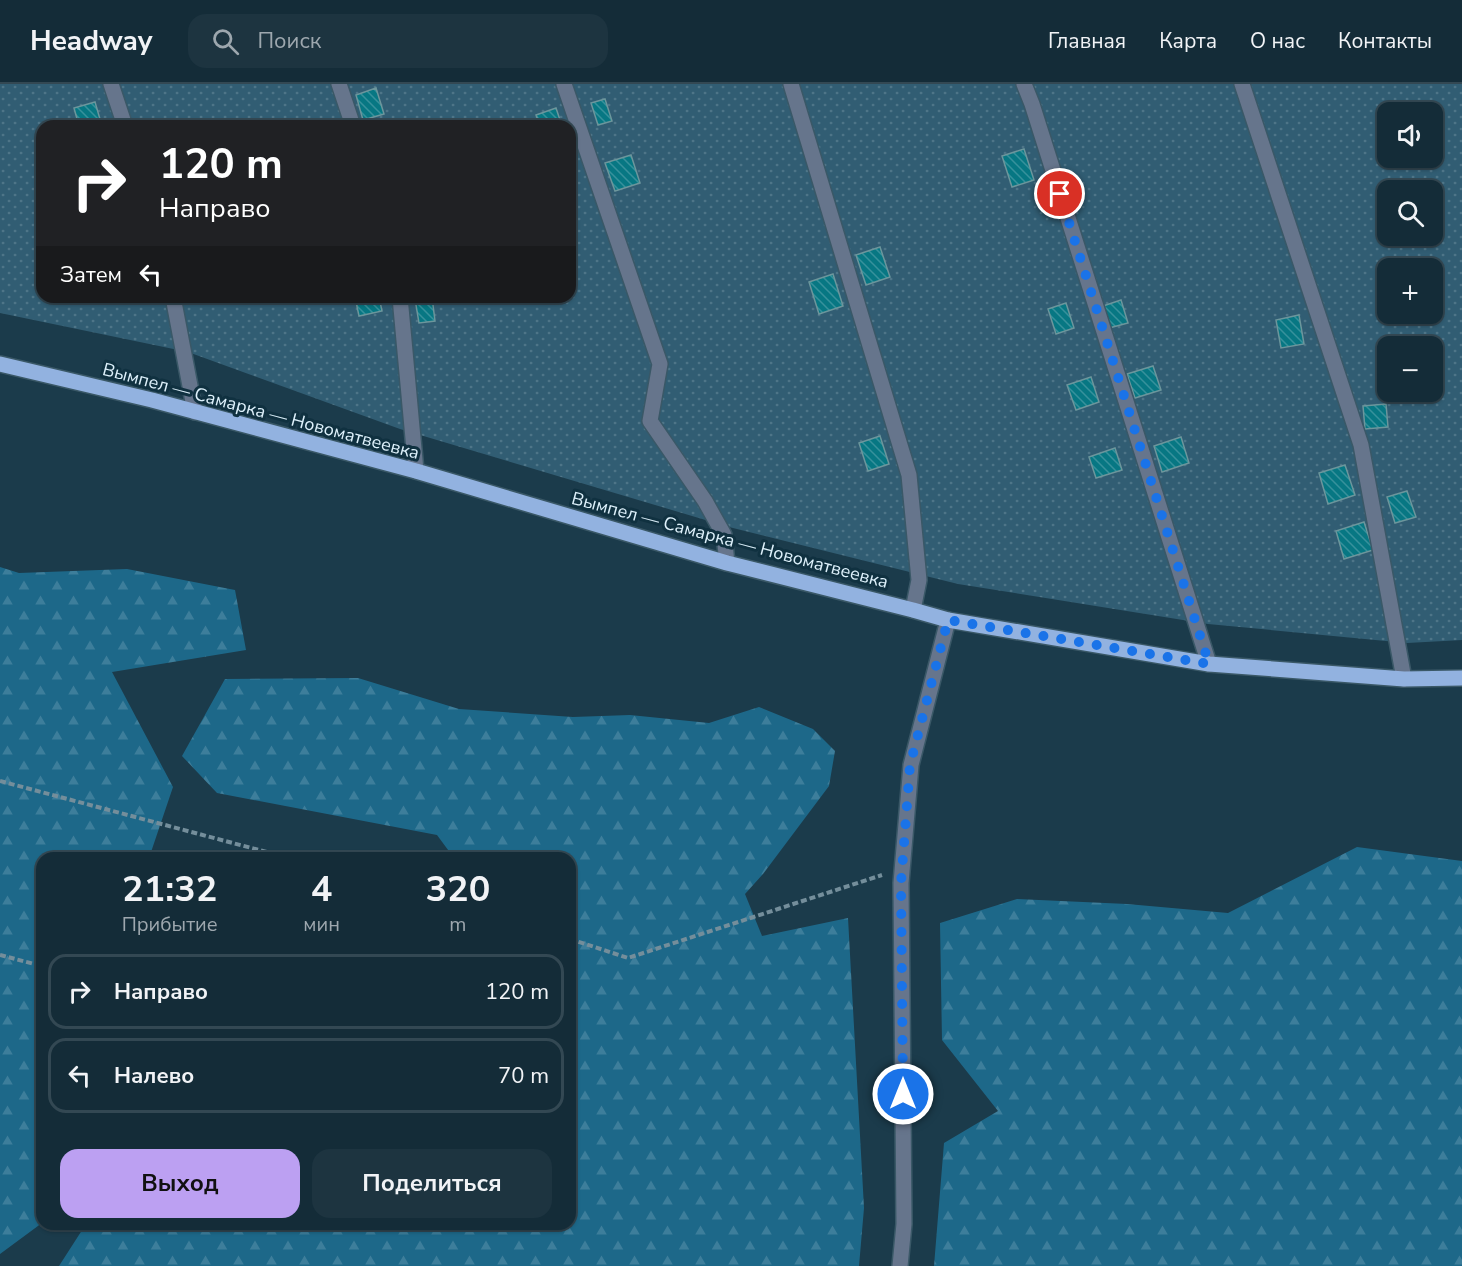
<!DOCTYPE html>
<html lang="ru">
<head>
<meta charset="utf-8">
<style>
	body { margin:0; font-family:"Nunito Sans",sans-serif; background:#1d3440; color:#f1f3f6; height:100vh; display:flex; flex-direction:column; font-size:22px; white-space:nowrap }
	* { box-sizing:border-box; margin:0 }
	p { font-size:20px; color:#9da7ae }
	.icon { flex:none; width:33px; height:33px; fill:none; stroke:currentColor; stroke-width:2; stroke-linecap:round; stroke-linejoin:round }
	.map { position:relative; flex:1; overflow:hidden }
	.drawer { position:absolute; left:36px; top:768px; width:540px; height:378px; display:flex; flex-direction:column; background:#142c38; border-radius:18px; box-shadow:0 2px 4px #0004,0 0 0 2px #334853 }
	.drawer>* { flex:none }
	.guide { position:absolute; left:36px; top:36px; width:540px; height:183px; border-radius:18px; box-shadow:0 2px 4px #0004,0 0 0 2px #334853; background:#202124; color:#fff; overflow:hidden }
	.controls { position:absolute; left:1377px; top:18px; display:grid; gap:12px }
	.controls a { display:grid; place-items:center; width:66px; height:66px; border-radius:12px; background:#142c38; box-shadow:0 2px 4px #0004,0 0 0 2px #334853; font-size:30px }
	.pin { position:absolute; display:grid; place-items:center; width:51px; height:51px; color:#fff; margin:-26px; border:3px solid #fff; border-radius:50%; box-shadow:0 2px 6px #0007 }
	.me { position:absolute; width:66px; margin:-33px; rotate:0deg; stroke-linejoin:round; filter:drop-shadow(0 0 4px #0008) }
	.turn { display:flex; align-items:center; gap:21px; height:126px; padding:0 24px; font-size:27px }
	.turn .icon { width:78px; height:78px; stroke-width:2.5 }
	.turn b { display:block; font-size:42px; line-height:51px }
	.then { display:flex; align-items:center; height:57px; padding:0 24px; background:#0003; gap:12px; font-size:22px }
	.eta { display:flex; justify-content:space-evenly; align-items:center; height:102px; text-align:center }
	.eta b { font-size:36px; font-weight:700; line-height:42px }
	.action { display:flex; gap:12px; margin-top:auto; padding:12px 24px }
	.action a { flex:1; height:69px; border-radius:18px; background:#bca0f2; color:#111; font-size:24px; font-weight:700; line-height:69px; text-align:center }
	.action a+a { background:#1d3440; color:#f1f3f6 }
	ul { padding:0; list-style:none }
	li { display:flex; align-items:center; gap:18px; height:75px; margin:0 12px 9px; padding:0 12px; border:3px solid #334853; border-radius:18px }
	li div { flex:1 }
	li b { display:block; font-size:22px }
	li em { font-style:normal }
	header { display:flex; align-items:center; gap:36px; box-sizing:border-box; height:84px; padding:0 30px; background:#142c38; border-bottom:2px solid #334853 }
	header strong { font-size:28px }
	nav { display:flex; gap:33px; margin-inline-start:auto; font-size:21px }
	.search { width:420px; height:54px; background:#1d3440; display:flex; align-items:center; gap:15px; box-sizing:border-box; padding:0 21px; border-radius:18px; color:#9da7ae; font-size:22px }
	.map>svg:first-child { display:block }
</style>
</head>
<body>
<header>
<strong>Headway</strong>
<div class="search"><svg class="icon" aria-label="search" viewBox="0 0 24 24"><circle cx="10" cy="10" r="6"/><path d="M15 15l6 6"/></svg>Поиск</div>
<nav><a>Главная</a><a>Карта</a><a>О нас</a><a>Контакты</a></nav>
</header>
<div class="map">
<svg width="1462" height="1182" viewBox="0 0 1462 1182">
	<defs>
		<pattern id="forest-firs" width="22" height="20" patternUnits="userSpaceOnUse" patternTransform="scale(1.5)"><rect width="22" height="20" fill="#1d6889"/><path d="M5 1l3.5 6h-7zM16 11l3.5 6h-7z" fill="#3d7e9b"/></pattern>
		<pattern id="garden-dots" width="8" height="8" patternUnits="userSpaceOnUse" patternTransform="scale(1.5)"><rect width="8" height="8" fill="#315d73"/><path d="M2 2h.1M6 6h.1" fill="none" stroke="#4e7588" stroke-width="1.8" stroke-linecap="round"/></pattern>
		<pattern id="building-back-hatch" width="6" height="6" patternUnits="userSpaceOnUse" patternTransform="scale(1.5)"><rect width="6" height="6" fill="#077783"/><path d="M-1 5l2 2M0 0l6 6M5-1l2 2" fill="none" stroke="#37919c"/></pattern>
	</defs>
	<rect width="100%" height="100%" fill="#1b3b4b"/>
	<path fill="url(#forest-firs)" d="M0,483l19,6 108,-4 108,21 11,60 -134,22 61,115 -24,71h-107v365l-42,31z
		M358,594l101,31 114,8 57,-2 79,8 50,-16 54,22 22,22 -6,35 -66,88 -18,20 17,42 86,-18 16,290 -5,58h-800l27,-42h484v-366h-116l-17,-23 -220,-42 -35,-37 43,-77z
		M1357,763l105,14v405h-528l10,-123 54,-32 -56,-71 -2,-117 77,-24 110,5 101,9z"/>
	<path fill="url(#garden-dots)" fill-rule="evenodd" d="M0,0h1462v556l-55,3 -199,-19 -250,-40 -229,-57 -329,-98 -212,-77 -188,-39zM1388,28h44v46h-44zM42,42h528v171h-528zM1388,106h44v46h-44zM1388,184h44v46h-44zM1388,262h44v46h-44z"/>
	<path fill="url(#building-back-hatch)" stroke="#6c969c" stroke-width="1.5" d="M376,4l8,26 -21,6 -7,-25z
		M605,15l7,22 -14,4 -7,-22z
		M95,18l7,24h-23l-5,-18z
		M556,24l6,18h-22l-4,-11z
		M1024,65l10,31 -22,7 -10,-31z
		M631,71l9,28 -25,8 -10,-28z
		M880,163l10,30 -24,8 -10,-30z
		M833,190l10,32 -24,8 -10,-32z
		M355,213h24l3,14 -23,5z
		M432,213l3,24 -16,2 -4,-24z
		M1121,216l7,23 -19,5 -6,-22z
		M1066,219l8,25 -18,6 -8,-25z
		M1299,231l5,29 -23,4 -5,-28z
		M1153,282l8,24 -26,8 -8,-24z
		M1091,293l8,25 -23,8 -9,-25z
		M1386,320l2,23 -23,2 -2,-23z
		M880,352l9,28 -21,7 -9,-28z
		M1181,353l8,26 -27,9 -8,-26z
		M1115,364l7,22 -26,8 -7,-21z
		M1345,381l10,30 -27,9 -9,-31z
		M1407,407l9,26 -21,6 -8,-26z
		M1364,438l9,28 -29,9 -8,-28z"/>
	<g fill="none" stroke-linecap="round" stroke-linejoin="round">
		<defs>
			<path id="minor" d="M111,0l14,42
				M339,0l14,42
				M564,0l96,280 -10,57 55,80 19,34 3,28
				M791,0l118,391 10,105 -6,30
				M1024,0l8,20 177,560
				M1242,0l119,361 43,234
				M173,213l22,115
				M400,213l16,174
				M900,1182l4,-42 -3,-341 10,-118 37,-145"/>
			<path id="major" d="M0,280l152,36 264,71 311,92 186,47 35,10 261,44 195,15 58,-1"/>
		</defs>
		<use href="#minor" stroke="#3a5867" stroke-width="18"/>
		<use href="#major" stroke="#3a5867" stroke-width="18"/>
		<path stroke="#748e9b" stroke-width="4" stroke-dasharray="6 3" stroke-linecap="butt" d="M0,697l289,77
			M570,855l58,19 254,-83
			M0,871l42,11"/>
		<use href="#minor" stroke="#66758c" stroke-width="15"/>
		<use href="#major" stroke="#92b2e0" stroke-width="15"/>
	</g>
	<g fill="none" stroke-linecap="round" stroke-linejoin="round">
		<path stroke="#1a73e8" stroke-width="10" stroke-dasharray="0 18" d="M903,1010l-2,-211 9,-118 38,-145 261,44 -149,-470"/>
	</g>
	<g text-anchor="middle" stroke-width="6" stroke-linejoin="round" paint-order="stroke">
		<g font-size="18" fill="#def1fb" stroke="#103140">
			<text transform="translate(261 327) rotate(15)" y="6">Вымпел — Самарка — Новоматвеевка</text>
			<text transform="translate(730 456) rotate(15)" y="6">Вымпел — Самарка — Новоматвеевка</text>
		</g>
	</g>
</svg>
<div class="controls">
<a><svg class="icon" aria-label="sound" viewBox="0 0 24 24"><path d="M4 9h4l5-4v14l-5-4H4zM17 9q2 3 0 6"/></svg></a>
<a><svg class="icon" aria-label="search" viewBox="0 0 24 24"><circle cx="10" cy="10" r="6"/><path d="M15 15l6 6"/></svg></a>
<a>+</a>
<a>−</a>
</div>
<div class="pin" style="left:1060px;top:110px;background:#d93025"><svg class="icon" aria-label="arrive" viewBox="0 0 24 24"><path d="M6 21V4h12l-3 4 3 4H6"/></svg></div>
<svg class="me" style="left:903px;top:1010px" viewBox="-20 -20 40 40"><circle r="17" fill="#1a73e8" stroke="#fff" stroke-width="3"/><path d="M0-11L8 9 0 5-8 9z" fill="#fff"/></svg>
<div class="guide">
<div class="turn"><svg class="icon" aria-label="right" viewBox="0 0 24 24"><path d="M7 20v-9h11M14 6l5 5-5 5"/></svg><div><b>120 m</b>Направо</div></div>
<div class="then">Затем<svg class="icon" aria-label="left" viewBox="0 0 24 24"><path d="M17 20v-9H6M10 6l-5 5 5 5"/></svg></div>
</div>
<section class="drawer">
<div class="eta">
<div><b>21:32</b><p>Прибытие</p></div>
<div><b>4</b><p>мин</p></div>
<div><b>320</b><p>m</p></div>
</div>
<ul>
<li><svg class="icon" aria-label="right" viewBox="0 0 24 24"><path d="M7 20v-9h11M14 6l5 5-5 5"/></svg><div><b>Направо</b></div><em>120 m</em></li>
<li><svg class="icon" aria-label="left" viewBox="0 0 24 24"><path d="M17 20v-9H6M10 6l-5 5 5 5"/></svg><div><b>Налево</b></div><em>70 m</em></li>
</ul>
<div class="action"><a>Выход</a><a>Поделиться</a></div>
</section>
</div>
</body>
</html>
